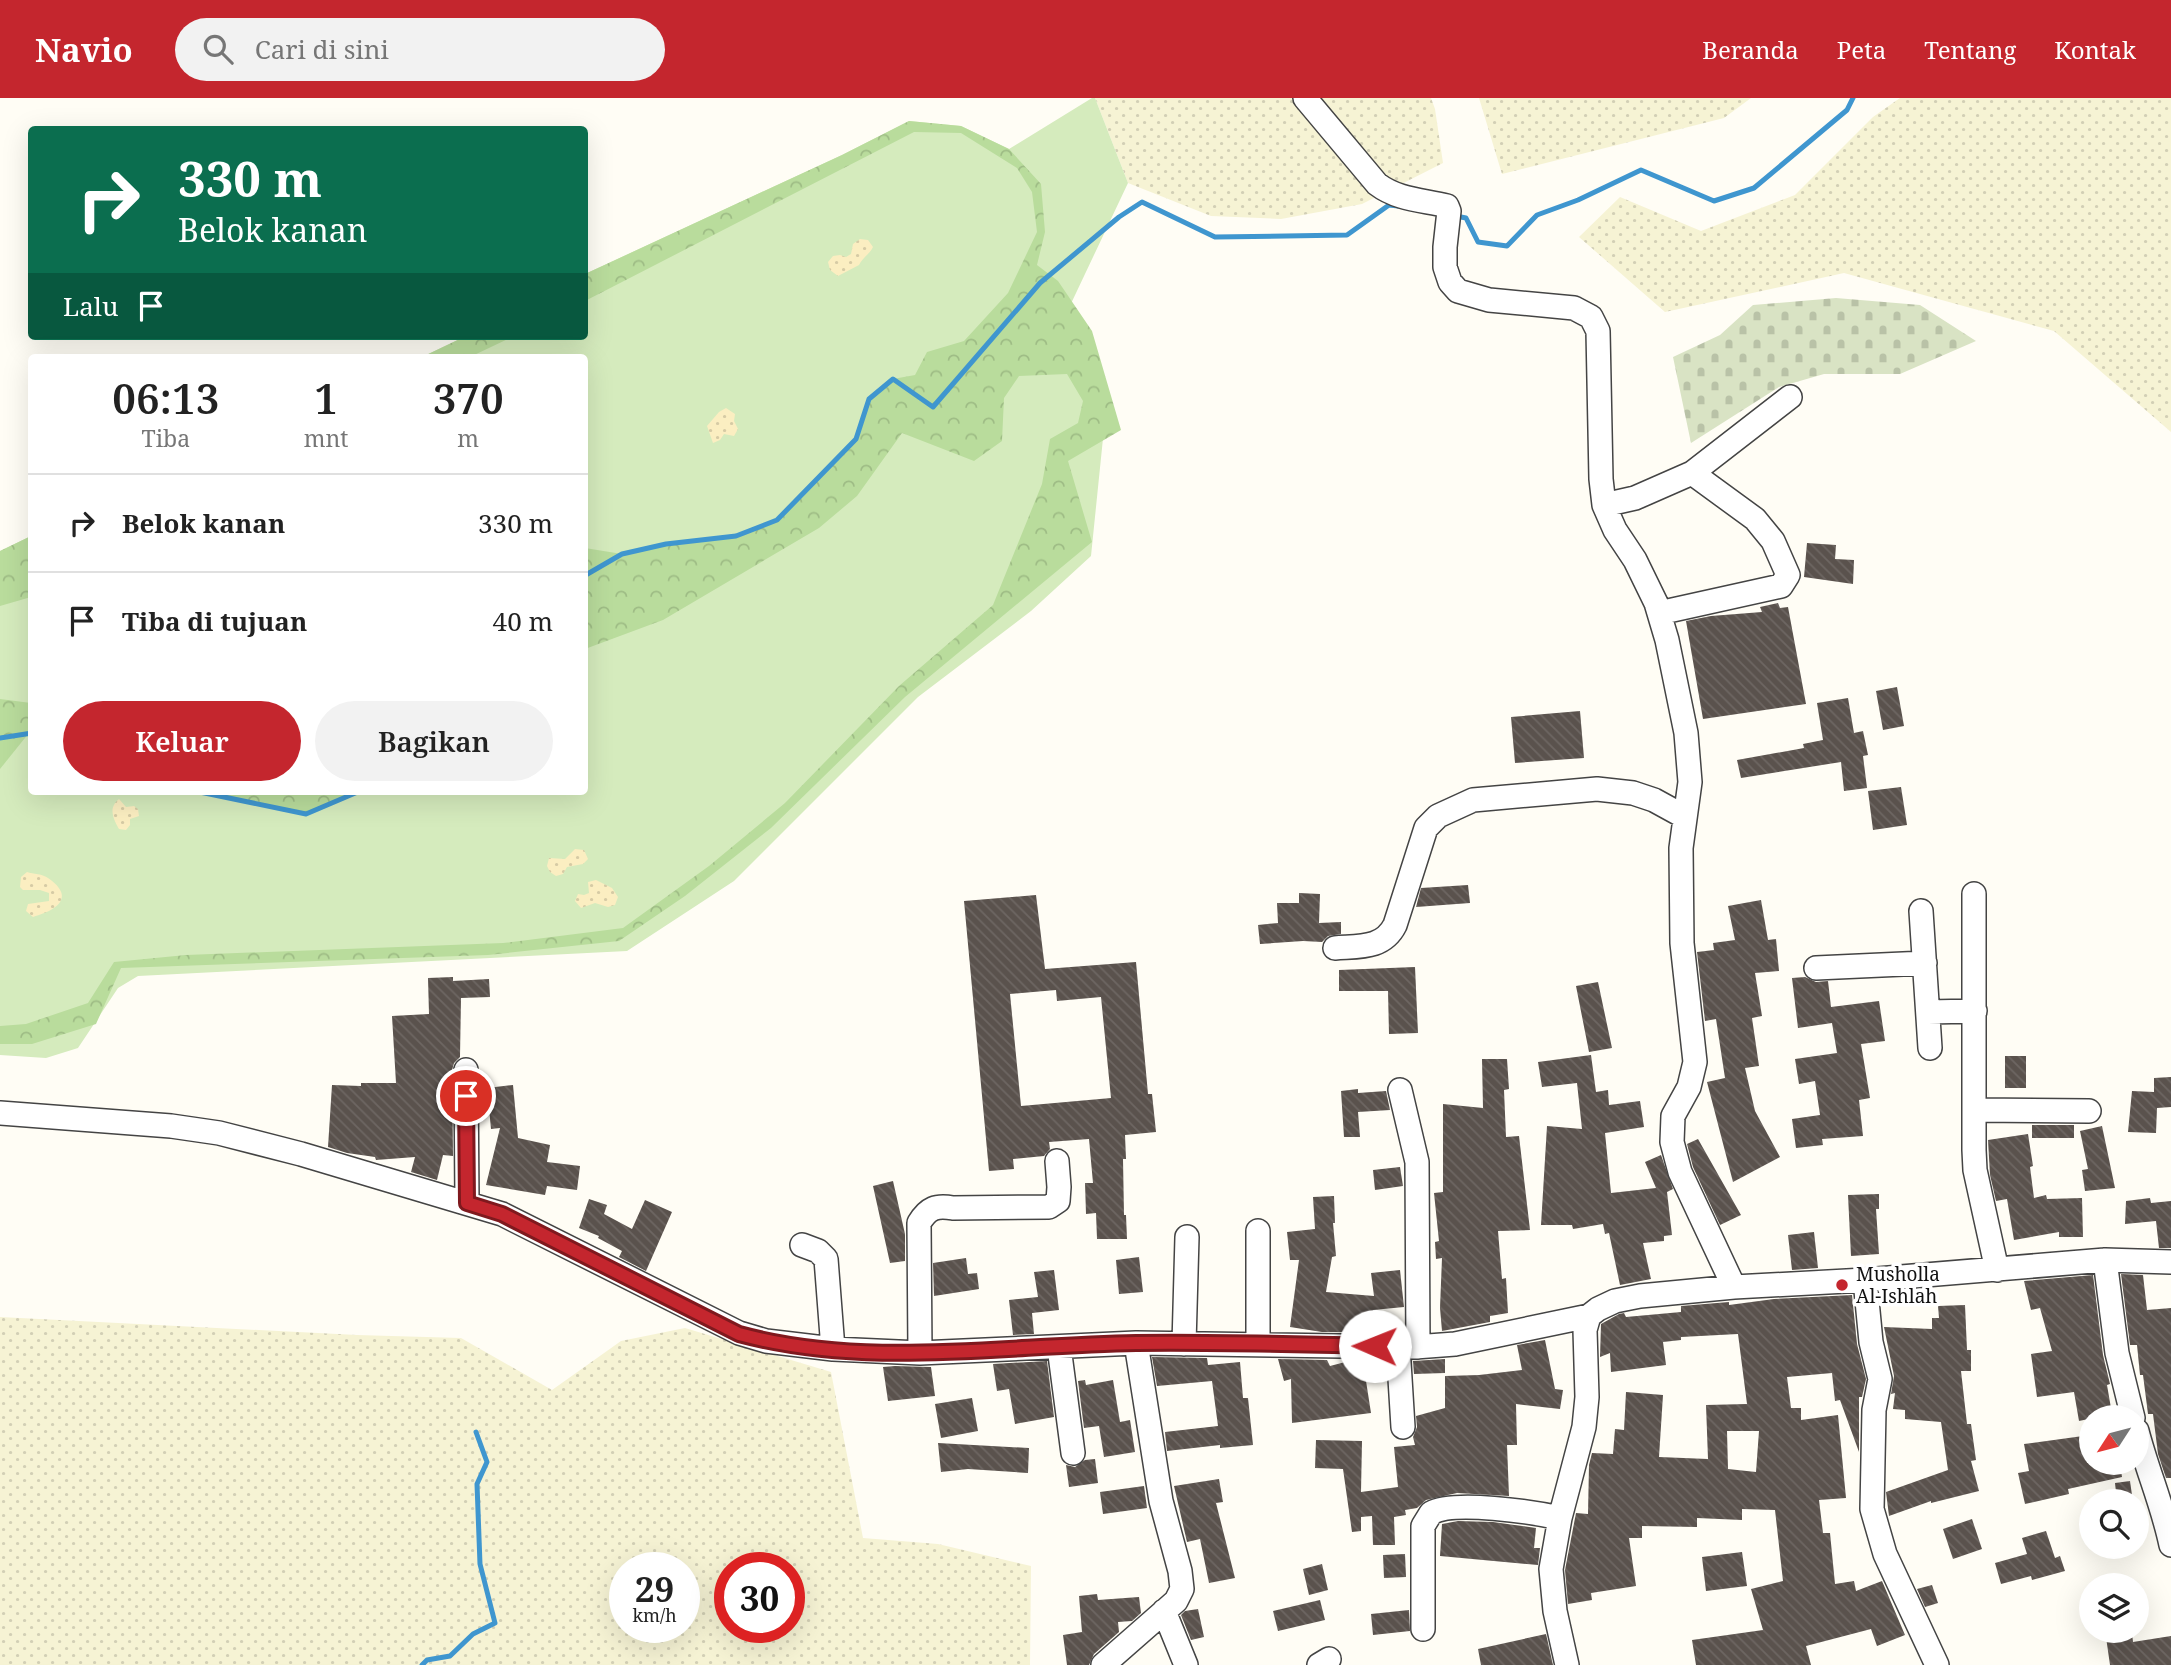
<!DOCTYPE html>
<html lang="id">
<head>
<meta charset="utf-8">
<style>
	body { margin:0; font-family:"Noto Serif",serif; background:#f2f2f2; color:#222; height:100vh; display:flex; flex-direction:column; font-size:26px; white-space:nowrap }
	* { box-sizing:border-box; margin:0 }
	p { font-size:23px; color:#767676 }
	.icon { flex:none; width:38px; height:38px; fill:none; stroke:currentColor; stroke-width:2; stroke-linecap:round; stroke-linejoin:round }
	.map { position:relative; flex:1; overflow:hidden }
	.panel { position:absolute; left:28px; top:256px; width:560px; height:441px; display:flex; flex-direction:column; background:#fff; border-radius:7px; box-shadow:0 7px 28px #0002 }
	.panel>* { flex:none }
	.hud { position:absolute; left:28px; top:28px; width:560px; height:214px; border-radius:7px; box-shadow:0 7px 28px #0002; background:#0b6e4f; color:#fff; overflow:hidden }
	.needle { width:46px; rotate:234deg }
	.fabs { position:absolute; left:2079px; top:1307px; display:grid; gap:14px }
	.fabs a { display:grid; place-items:center; width:70px; height:70px; border-radius:50%; background:#fff; box-shadow:0 7px 28px #0002; font-size:35px }
	.speed { position:absolute; left:609px; top:1454px; display:flex; gap:14px; font-size:35px; font-weight:700; text-align:center }
	.speed>* { display:grid; place-content:center; width:91px; height:91px; border-radius:50%; background:#fff; box-shadow:0 7px 28px #0002; line-height:1 }
	.speed small { font-size:18px; font-weight:400 }
	.speed .limit { border:10px solid #d22; background:#fff; color:#111 }
	.pin { position:absolute; display:grid; place-items:center; width:60px; height:60px; color:#fff; margin:-30px; border:4px solid #fff; border-radius:50%; box-shadow:0 2px 7px #0007 }
	.me { position:absolute; width:77px; margin:-38px; rotate:271deg; stroke-linejoin:round; filter:drop-shadow(0 0 5px #0008) }
	.turn { display:flex; align-items:center; gap:24px; height:147px; padding:0 35px; font-size:32px }
	.turn .icon { width:91px; height:91px; stroke-width:2.5 }
	.turn b { display:block; font-size:49px; line-height:60px }
	.then { display:flex; align-items:center; height:66px; padding:0 35px; background:#0003; gap:14px; font-size:26px }
	.eta { display:flex; justify-content:space-evenly; align-items:center; height:119px; text-align:center }
	.eta b { font-size:42px; font-weight:600; line-height:49px }
	.button { display:flex; gap:14px; margin-top:auto; padding:14px 35px }
	.button a { flex:1; height:80px; border-radius:42px; background:#c4262e; color:#fff; font-size:28px; font-weight:600; line-height:80px; text-align:center }
	.button a+a { background:#f2f2f2; color:#222 }
	ul { padding:0; list-style:none }
	li { display:flex; align-items:center; gap:21px; height:98px; padding:0 35px; border-top:2px solid #e0e0e0 }
	li div { flex:1 }
	li b { display:block; font-size:26px }
	li em { font-style:normal }
	header { display:flex; align-items:center; gap:42px; box-sizing:border-box; height:98px; padding:0 35px; background:#c4262e; color:#fff }
	header strong { font-size:33px }
	nav { display:flex; gap:38px; margin-inline-start:auto; font-size:24px }
	.search { width:490px; height:63px; background:#f2f2f2; display:flex; align-items:center; gap:18px; box-sizing:border-box; padding:0 24px; border-radius:38px; color:#767676; font-size:26px }
	.map>svg:first-child { display:block }
</style>
</head>
<body>
<header>
<strong>Navio</strong>
<div class="search"><svg class="icon" aria-label="search" viewBox="0 0 24 24"><circle cx="10" cy="10" r="6"/><path d="M15 15l6 6"/></svg>Cari di sini</div>
<nav><a>Beranda</a><a>Peta</a><a>Tentang</a><a>Kontak</a></nav>
</header>
<div class="map">
<svg width="2171" height="1567" viewBox="0 0 2171 1567">
	<defs>
		<pattern id="farmland-dots" width="8" height="8" patternUnits="userSpaceOnUse" patternTransform="scale(1.75)"><rect width="8" height="8" fill="#f6f3d4"/><path d="M2 2h.1M6 6h.1" fill="none" stroke="#d2cfb5" stroke-width="1.8" stroke-linecap="round"/></pattern>
		<pattern id="forest-crowns" width="20" height="18" patternUnits="userSpaceOnUse" patternTransform="scale(1.75)"><rect width="20" height="18" fill="#b9dc9c"/><path d="M2 6a3 3 0 1 1 6 0M12 15a3 3 0 1 1 6 0" fill="none" stroke="#9ebc85"/></pattern>
		<pattern id="sand-dots" width="8" height="8" patternUnits="userSpaceOnUse" patternTransform="scale(1.75)"><rect width="8" height="8" fill="#fbeec1"/><path d="M2 2h.1M6 6h.1" fill="none" stroke="#d6cba5" stroke-width="1.8" stroke-linecap="round"/></pattern>
		<pattern id="cemetery-stones" width="16" height="16" patternUnits="userSpaceOnUse" patternTransform="scale(1.75)"><rect width="16" height="16" fill="#d9e3c4"/><path d="M2 7V4a2 2 0 0 1 4 0v3zM10 15v-3a2 2 0 0 1 4 0v3z" fill="#b9c2a7"/></pattern>
		<pattern id="building-back-hatch" width="6" height="6" patternUnits="userSpaceOnUse" patternTransform="scale(1.75)"><rect width="6" height="6" fill="#5a524d"/><path d="M-1 5l2 2M0 0l6 6M5-1l2 2" fill="none" stroke="#6d6662"/></pattern>
	</defs>
	<rect width="100%" height="100%" fill="#fffdf5"/>
	<path fill="url(#farmland-dots)" fill-rule="evenodd" d="M1095,0h336l4,11 8,54 -81,41 -81,15 -70,-3 -83,-33z
		M1479,0h272l-27,20 -222,56z
		M1900,0h271v334l-117,-101 -210,-58 -179,39 -86,-75 41,-40 81,34 94,-36 78,-78z
		M0,1219l357,18 104,3 91,52 69,-49 64,-13 146,44 32,166 75,6 93,22 -1,99h-1030zM625,1470h59v60h-59zM730,1470h59v60h-59z"/>
	<path fill="#d5ebbd" d="M1092,0h3l33,85 -69,146 47,80 -15,147 -60,55 -113,86 -184,184 -107,70 -489,25 -20,12 -40,60 -32,10 -46,-3v-504l31,-15 1,255h552v-434h-162l44,-21h118l1,-62 257,-119 67,-34 52,5 48,23z"/>
	<path fill="url(#forest-crowns)" d="M909,23l52,5 48,23 32,35 4,48 -8,33 21,16 34,50 29,99 -53,31 24,81 -187,155 -134,131 -86,68 -66,45 -131,14 -367,13 -25,56 -64,20h-32v-18l26,-2 62,-21 26,-41 72,-7 317,-12 120,-15 86,-62 76,-63 114,-117 94,-81 49,-121 8,-45 28,-16 5,-22 -16,-27 -48,2 -15,22 -2,43 -28,20 -72,-28 -45,63 -38,32 -156,92 -78,29v-101l37,6 44,-10 70,-8 41,-16 79,-81 13,-40 24,-20 22,-4 12,-23 37,-11 44,-48 29,-61 -5,-40 -15,-24 -56,-35 -47,-1 -329,169v-27l257,-119z
		M466,238h48l-44,21h-48z
		M31,438v61l-31,9v-55z
		M0,601l31,4 1,30h-3l-29,36z
		M195,693h165l-54,23z"/>
	<path fill="url(#sand-dots)" d="M860,141l8,1 5,7c-4,8 -11,11 -14,18l-21,11 -8,-6 -2,-8 5,-6 7,-1 6,2 5,-3 2,-10z
		M726,310l9,6 -1,7 4,8 -4,7 -10,-2 -4,6 -7,3 -6,-17 12,-14z
		M119,701l7,8 8,-1 4,3 1,7 -9,3v6l-4,5 -7,-1c-6,-11 -11,-21 0,-30z
		M575,751l9,1 4,9 -5,5 -16,3 -4,7 -7,2 -6,-4 -3,-6 2,-8 16,1z
		M27,774c6,2 16,2 21,6 29,20 7,33 -15,39l-7,-6 2,-7 21,-3v-8l-9,-3h-17l-3,-3 1,-10z
		M596,782l16,8 6,9 -3,8 -7,2 -13,-4 -14,5 -6,-7 3,-7 6,1 5,-2 -1,-11z"/>
	<path fill="url(#cemetery-stones)" d="M1836,200l84,7 56,36 -76,33h-76l-45,13 -88,56 -18,-86 47,-22 33,-30z"/>
	<g fill="none" stroke-linecap="round" stroke-linejoin="round">
		<path stroke="#3f96cf" stroke-width="5" d="M1456,118l10,2 12,24 29,4 30,-31 41,-15 63,-30 73,31 40,-13 93,-78 6,-12
			M584,478l38,-22 44,-10 70,-8 41,-16 79,-81 13,-40 24,-20 40,28 107,-124 79,-66 23,-15 73,35 132,-2 42,-30 9,1
			M0,640l32,-5
			M195,693l111,23 54,-23
			M422,1567l5,-5 23,-4 23,-22 22,-11 -15,-59 -3,-80 10,-22 -11,-30"/>
	</g>
	<path fill="url(#building-back-hatch)" fill-rule="evenodd" d="M1807,445l29,2 -1,14 19,1 -1,24 -49,-7z
		M1778,505l2,5 8,-1 18,97 -103,15 -17,-98 25,-5 51,-4 -2,-5z
		M1897,589l7,39 -21,4 -7,-39z
		M1848,600l6,35 9,-2 5,24 -5,1 4,32 -23,3 -3,-29 -100,16 -4,-18 67,-12 -1,-4 20,-4 -6,-37z
		M1580,613l4,47 -69,5 -4,-46z
		M1901,689l6,38 -34,5 -5,-39z
		M1468,787l2,18 -54,4 5,-19z
		M1299,795l21,1 -1,29 22,-1v12l-13,2 -6,6 -19,-1 -43,3 -2,-19 20,-2 -1,-20h22z
		M1036,797l9,74 91,-7 12,132h4l4,38 -31,3 1,24h-3l1,56h2l1,24h-30l-1,-26 -10,1 -1,-31h8l-4,-44 -40,3 1,7 -6,7 -31,3 1,10 -25,2 -25,-270zM1056,892l1,11 44,-4 10,101 -90,8 -11,-112z
		M1761,802l7,40 8,-1 3,32 -24,2 7,43 -10,2 7,48 -14,2 10,43 25,46 -47,25 -26,-100 18,-4 -9,-59 -11,2 -8,-69 17,-2 -1,-7 22,-3 -7,-34z
		M1415,869l3,66 -29,1 -1,-43h-49v-21z
		M453,879v4l36,-2 1,18 -29,1 -1,59 -6,6 -2,7 1,86 -10,-1 -6,25 -26,-8 4,-15 -39,3 -1,-3 -28,-4 -19,-6 4,-62 29,1v-3h35l-4,-67 37,-2 -1,-36z
		M1805,879l11,5 12,-1 3,26 48,-6 6,40 -24,3 9,54 -11,2 4,36 -41,3 1,6 -27,3 -4,-29 28,-4 -5,-34 -16,3 -4,-25 42,-6 -5,-30 -34,5 -6,-50z
		M1598,884l14,66 -23,4 -13,-66z
		M1591,957l5,37 12,-2 1,15 31,-4 4,26 -39,6 6,60 45,-5 -11,-26 16,-7 12,34 -6,3 5,43 -8,1v5l-21,2 8,36 -31,6 -11,-52 -4,1 -2,-10 -30,5 -1,-4h-31l6,-99 35,3 -5,-46 -35,4 -4,-25z
		M2005,958h21v32h-21z
		M1482,961h25l2,30 -5,1 2,47 13,-1 11,94 -32,1 4,48 4,-1 2,35 -18,3v6l-48,9 -2,-23 2,-50 -6,1 -1,-17 4,-1 -5,-48 9,-1v-88l40,4z
		M2171,979v30l-14,1 -1,25 -28,-1 4,-41 22,1v-14z
		M513,987l5,53 32,7 -3,17 33,4 -3,24 -30,-4 -2,9 -59,-10 14,-57 -9,1 -4,-41z
		M1358,991v4l28,-2 4,19 -32,2 2,25h-16l-3,-46z
		M2032,1027h42v13h-42z
		M2102,1028l13,62 -30,3 -3,-21 6,-1 -8,-38z
		M2028,1036l5,32 -3,1 4,31 12,-3 1,4 35,-1 1,39h-24v-5l-45,8 -7,-41 -11,2 -6,-26 -2,-35z
		M1698,1041l43,76 -21,10 -27,-58 -6,-23z
		M1400,1069l3,19 -28,4 -2,-20z
		M893,1083l12,53v27l-15,2 -17,-77z
		M1879,1096v15h-3l3,45 -28,2 -3,-61z
		M1334,1098l1,27h-2l3,33 -4,1 -6,35 48,4 -3,-23 29,-3 4,37 -31,3 -2,22h-49l-32,-5 9,-67h-9l-3,-28 28,-3 -2,-32z
		M2150,1100l1,5 20,-2v47h-12l-3,-27 -31,3 1,-23z
		M589,1101l18,6 -3,9 28,15 13,-29 27,12 -26,59 -27,-14 3,-6 -24,-13 1,-2 -20,-8z
		M1814,1134l4,36 -26,2 -4,-35z
		M1139,1159l4,35 -24,2 -3,-34z
		M966,1160l2,16 9,-1 2,16 -45,7 -1,-33z
		M1054,1172l5,40 -27,3 2,21 -21,1 -4,-35 29,-3 -4,-25z
		M2121,1176l22,1 4,35 24,-2v170h-5l-8,-24 -5,-40h-5l-5,-39h-3l-3,-30h-7z
		M2093,1177l10,80 7,29 -3,1 5,29 -33,7 -5,-29 -37,5 -6,-43 21,-3 -12,-43 -9,2 -7,-29z
		M1852,1197l5,49 9,35 -4,18h-3v55l-19,-52 -5,1 -3,-28 -45,4 4,31h10v12l37,-5 8,83 -27,2 4,33h7l5,51 19,-3 2,10 26,-10 23,54 -28,11 -6,-17 -65,17 5,19h-115l-4,-25 71,-10 -12,-41 32,-8 -8,-71 -33,-1v11l-45,-2v9l-55,-1v12h-13l7,48 -45,7 1,7 -24,4 -3,-34 11,-57 12,1 1,-49 3,-12 21,1 2,-25 9,1 2,-38 37,3 -4,62 49,2 -2,-54 41,-1 -9,-70 -57,3v3l-18,2 3,23 -55,7 -1,-19 -10,4 1,-33 18,-10 5,-1 2,4 55,-5v-6l48,-4v3l45,-6zM1727,1333h32l-3,41 -28,-3z
		M1965,1207l2,45h4v21h-10l6,53h4l5,36 -5,1 8,30 -48,12v-2l-42,15 -3,-24 62,-22 -7,-48 -36,-3v-9l-12,-1 2,-16 -4,1 3,-18 -10,-49 48,2v-11h7l-1,-12z
		M1545,1242l10,49 8,1 -3,19 -44,-5 1,41h-10l2,51 -52,-3 -31,7 -9,8 -12,2 1,5 -12,2 1,28h-22l-1,-29 -11,1v14l-9,1 -9,-63 -28,-1 1,-28 46,1 -1,51 37,-5 -4,-40 21,-2 -2,-8 4,-10 -1,-11 29,-8v-32l34,-1 43,-5 -5,-25z
		M1152,1259l55,1 1,7 32,-3 3,36h5l5,47 -33,3v-3l-53,6 -2,-19 53,-6 -6,-45 -55,5z
		M1278,1261l49,1 3,6 23,-6 32,1v7h-21l7,45 -79,10 -1,-44 -7,2z
		M1445,1261v14l-31,1 -1,-13z
		M1047,1263l7,56 -39,7 -6,-35 -12,2 -4,-27z
		M895,1268l36,1 4,29 -47,5 -5,-34z
		M1085,1282l1,5 27,-5 7,42 10,-2 5,32 -31,5 -5,-31 -15,2 -6,-47z
		M972,1300l6,33 -37,7 -6,-34z
		M2083,1338l4,27h33l2,14 -54,12 1,5 -44,10 -7,-31 11,-2 -5,-27z
		M938,1345l91,5 -1,25 -60,-4 -27,3z
		M1095,1361l3,24 -29,4 -3,-22 9,2 10,-7z
		M1219,1381l4,23 -7,1 19,75 -26,5 -9,-44 -13,3 -13,-56z
		M2130,1383l3,21h-16l-2,-19z
		M1144,1388l3,22 -44,6 -3,-22z
		M1972,1421l10,30 -29,10 -10,-30z
		M1458,1423l35,1 43,6 -2,20h6l-2,17 -98,-9 2,-32z
		M2046,1433l9,27 5,-2 5,15 -33,9 -1,-4 -30,8 -6,-21 32,-9 -5,-16z
		M1742,1454l5,34 -41,5 -4,-34z
		M1405,1456l1,23 -22,1 -1,-23z
		M1322,1466l6,26 -19,5 -6,-26z
		M1932,1487l6,18 -13,4 -8,-18z
		M1097,1496l1,6 41,-3 2,16 -9,8 -14,1 1,10 -25,22 -5,11h-22l-4,-30 19,-3 -3,-36z
		M1320,1502l5,20 -47,11 -5,-20z
		M1198,1511l6,28 -13,3 -10,-25 4,-4z
		M1409,1512l1,21 -37,4 -2,-21z
		M2132,1535l1,9 38,-6v29h-61l-4,-28z
		M1546,1536l7,31h-72l-3,-16z"/>
	<g fill="none" stroke-linecap="round" stroke-linejoin="round">
		<defs>
			<path id="minor" d="M1305,0l72,86c21,16 46,16 70,22l2,5 -4,36v20l5,15 8,9 31,9 85,8 17,9 7,14 3,148 3,26 11,25 20,30 21,43 11,37 19,93 4,49 -9,66 1,95 13,119 -6,25 -16,29 -1,26 8,30 54,115
				M1604,407l31,-7 57,-25 98,-76
				M1659,515l122,-27 7,-11 -15,-34 -18,-22 -63,-46
				M1974,796v256l1,20 22,100
				M1921,813l9,137
				M1335,850c24,-2 48,1 60,-23l31,-97 12,-12 35,-16 124,-11 36,4 21,7 31,17
				M1816,870l109,-5
				M1928,914l47,-1
				M466,972l1,133
				M1400,992l17,72 1,185
				M1974,1012l115,1
				M0,1015l171,13 48,7 82,21 201,60 237,119 27,8 67,8 87,4 216,-10 279,4 40,-3 134,-28
				M1258,1133v112
				M802,1147l16,6 8,8 7,90
				M2105,1162l12,93 16,65
				M1865,1182l6,62 9,37 -6,31 -2,99 13,45 52,111
				M1184,1246l3,-107
				M1398,1248l5,81
				M1059,1249l14,106
				M920,1255l-1,-130c9,-15 17,-18 34,-15l96,-1 9,-6 1,-14 -2,-26
				M2137,1333c10,39 26,75 34,114
				M1164,1513l22,54
				M1423,1531v-103l8,-13c23,-13 101,-1 129,5
				M1103,1567l73,-64 6,-12 -2,-18 -19,-70 -25,-158
				M1319,1567l10,-6
				M1567,1567l-12,-54 -4,-42 9,-51 24,-91 3,-30 -2,-67 4,-14 9,-7 17,-8 25,-5 94,-9 131,-7 240,-20 66,2"/>
		</defs>
		<use href="#minor" stroke="#444" stroke-width="26"/>
		<use href="#minor" stroke="#fff" stroke-width="23"/>
	</g>
	<g fill="none" stroke-linecap="round" stroke-linejoin="round">
		<defs>
			<path id="route" d="M466,998l1,107 35,11 237,120c129,35 265,11 397,9 79,-1 159,1 239,3"/>
		</defs>
		<use href="#route" stroke="#7f191e" stroke-width="18"/>
		<use href="#route" stroke="#c4262e" stroke-width="12"/>
	</g>
	<circle fill="#c4262e" stroke="#fff" stroke-width="2.5" cx="1842" cy="1187" r="7"/>
	<g text-anchor="middle" stroke-width="7" stroke-linejoin="round" paint-order="stroke">
		<g font-size="19" fill="#111" stroke="#fff" text-anchor="start">
			<text x="1856" y="1183">Musholla<tspan x="1856" dy="22">Al-Ishlah</tspan></text>
		</g>
	</g>
</svg>
<div class="fabs">
<a><svg class="needle" viewBox="-14 -14 28 28"><path d="M0-13l5 13h-10z" fill="#e53935"/><path d="M0 13l5-13h-10z" fill="#767676"/></svg></a>
<a><svg class="icon" aria-label="search" viewBox="0 0 24 24"><circle cx="10" cy="10" r="6"/><path d="M15 15l6 6"/></svg></a>
<a><svg class="icon" aria-label="layers" viewBox="0 0 24 24"><path d="M12 4l9 5-9 5-9-5zM3 14l9 5 9-5"/></svg></a>
</div>
<div class="speed"><div>29<small>km/h</small></div><div class="limit">30</div></div>
<div class="pin" style="left:466px;top:998px;background:#d93025"><svg class="icon" aria-label="arrive" viewBox="0 0 24 24"><path d="M6 21V4h12l-3 4 3 4H6"/></svg></div>
<svg class="me" style="left:1375px;top:1248px" viewBox="-20 -20 40 40"><circle r="19" fill="#fff"/><path d="M0-13L10 11 0 6-10 11z" fill="#c4262e"/></svg>
<div class="hud">
<div class="turn"><svg class="icon" aria-label="right" viewBox="0 0 24 24"><path d="M7 20v-9h11M14 6l5 5-5 5"/></svg><div><b>330 m</b>Belok kanan</div></div>
<div class="then">Lalu<svg class="icon" aria-label="arrive" viewBox="0 0 24 24"><path d="M6 21V4h12l-3 4 3 4H6"/></svg></div>
</div>
<section class="panel">
<div class="eta">
<div><b>06:13</b><p>Tiba</p></div>
<div><b>1</b><p>mnt</p></div>
<div><b>370</b><p>m</p></div>
</div>
<ul>
<li><svg class="icon" aria-label="right" viewBox="0 0 24 24"><path d="M7 20v-9h11M14 6l5 5-5 5"/></svg><div><b>Belok kanan</b></div><em>330 m</em></li>
<li><svg class="icon" aria-label="arrive" viewBox="0 0 24 24"><path d="M6 21V4h12l-3 4 3 4H6"/></svg><div><b>Tiba di tujuan</b></div><em>40 m</em></li>
</ul>
<div class="button"><a>Keluar</a><a>Bagikan</a></div>
</section>
</div>
</body>
</html>
